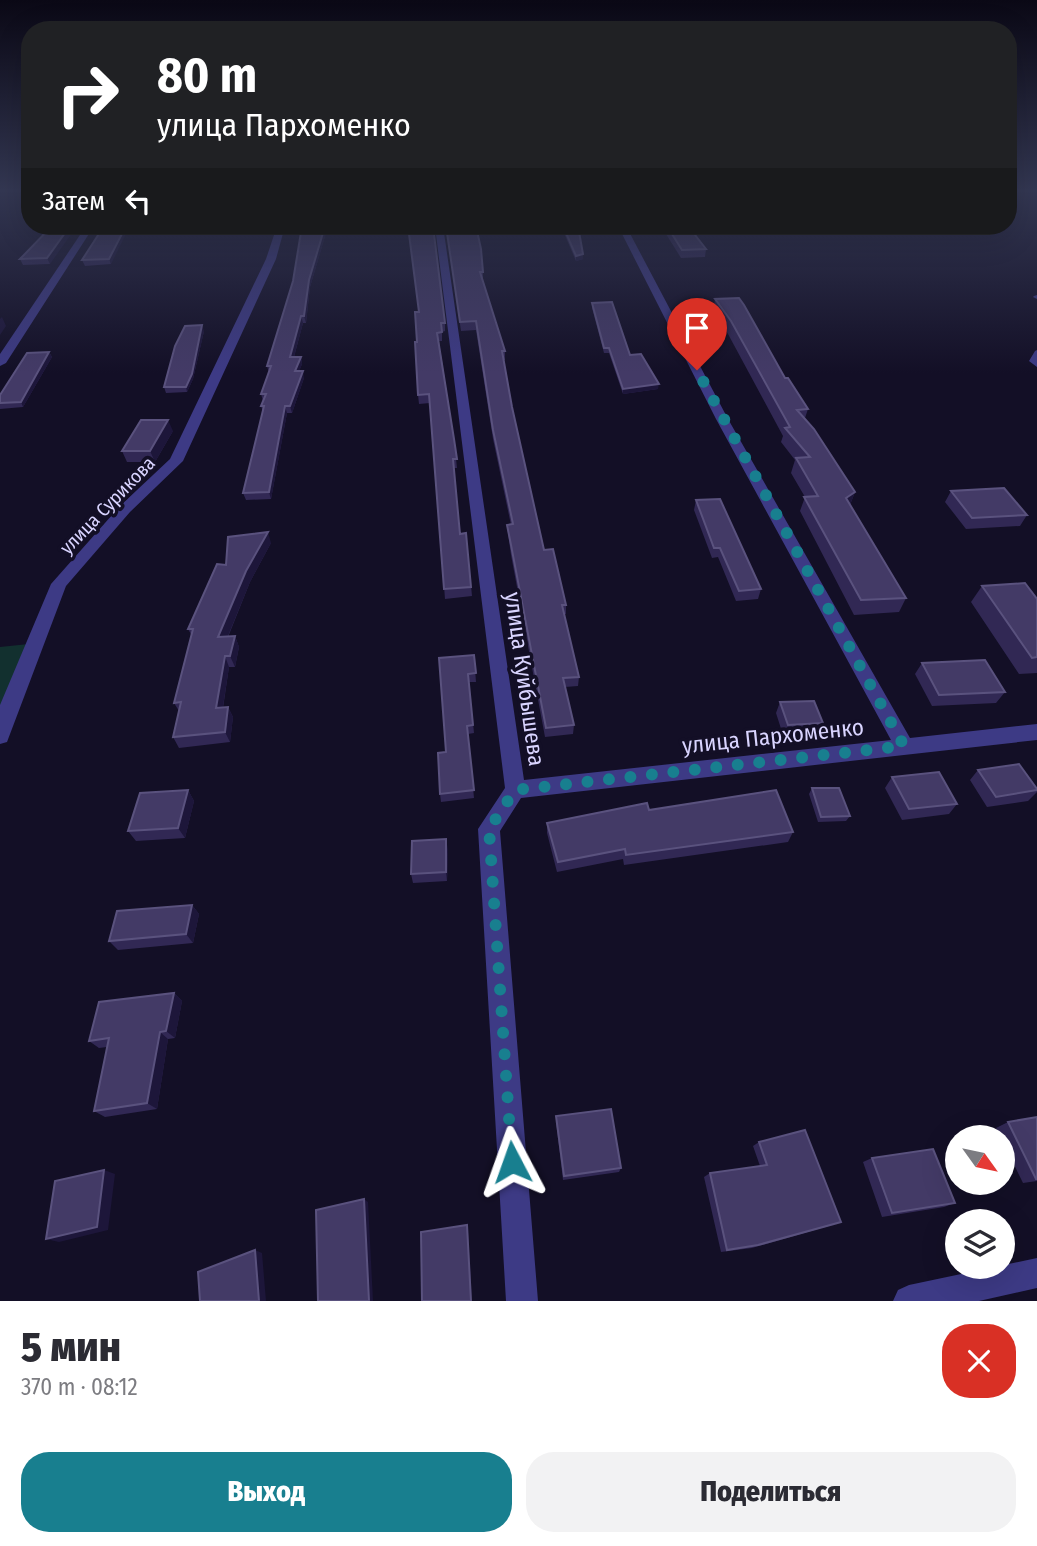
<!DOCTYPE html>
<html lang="ru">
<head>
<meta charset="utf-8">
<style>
	body { margin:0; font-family:"Fira Sans Condensed",sans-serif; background:#f2f2f3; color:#2b2b33; height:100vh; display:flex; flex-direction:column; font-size:26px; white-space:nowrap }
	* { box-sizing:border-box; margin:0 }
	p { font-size:23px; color:#7c7c81 }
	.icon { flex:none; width:38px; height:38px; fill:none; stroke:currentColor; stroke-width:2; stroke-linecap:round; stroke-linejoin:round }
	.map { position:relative; height:1301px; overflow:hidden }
	.sheet { display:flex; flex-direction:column; background:#fff; flex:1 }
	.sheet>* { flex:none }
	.banner { position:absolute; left:21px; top:21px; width:996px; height:214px; border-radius:28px; box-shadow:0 7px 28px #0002; background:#202124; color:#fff; overflow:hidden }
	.needle { width:46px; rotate:123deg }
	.tools { position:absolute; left:945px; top:1125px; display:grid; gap:14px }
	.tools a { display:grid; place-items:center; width:70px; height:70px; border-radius:50%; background:#fff; box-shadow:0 7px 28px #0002; font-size:35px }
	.pin { position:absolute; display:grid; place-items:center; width:60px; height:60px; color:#fff; margin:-72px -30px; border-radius:50% 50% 50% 0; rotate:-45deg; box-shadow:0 0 7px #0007 }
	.pin .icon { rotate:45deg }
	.me { position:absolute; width:77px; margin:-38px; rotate:356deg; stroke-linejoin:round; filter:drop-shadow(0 0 5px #0008) }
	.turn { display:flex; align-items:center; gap:24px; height:147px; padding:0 21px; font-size:32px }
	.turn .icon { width:91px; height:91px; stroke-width:2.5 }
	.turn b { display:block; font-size:49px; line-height:60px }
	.then { display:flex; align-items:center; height:66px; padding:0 21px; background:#0003; gap:14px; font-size:26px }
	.round { display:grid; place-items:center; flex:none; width:74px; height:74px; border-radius:28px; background:#f2f2f3 }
	.summary { display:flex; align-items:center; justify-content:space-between; height:119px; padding:0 21px }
	h1 { font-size:42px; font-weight:800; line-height:52px }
	.primary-button { display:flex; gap:14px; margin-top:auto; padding:14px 21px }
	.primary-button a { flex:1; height:80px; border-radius:28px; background:#187f8f; color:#fff; font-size:28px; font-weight:800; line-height:80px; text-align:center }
	.primary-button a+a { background:#f2f2f3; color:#2b2b33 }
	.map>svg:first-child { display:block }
</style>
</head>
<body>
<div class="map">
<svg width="1037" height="1301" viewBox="0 0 1037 1301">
	<rect width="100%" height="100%" fill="#130f26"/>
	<path fill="#12302f" d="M29,644l-29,76v-73z"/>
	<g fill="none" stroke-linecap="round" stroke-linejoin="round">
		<path fill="#3d3a85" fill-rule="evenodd" d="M1037,295v4l-4,-2 1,-1z
			M1037,350v17l-8,-6 6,-10z"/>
		<path fill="#3d3a85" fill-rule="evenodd" d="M86,226h8l-88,137 -6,3v-12z
			M277,226h8l-9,33 -93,202 -53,51 -64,74 -59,156 -7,2v-39l51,-121 69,-78 50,-47 96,-200z
			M435,226h8l81,554 367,-40 -175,-321 -98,-193h8l102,193 182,319 127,-14v16l-516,58 -21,33 38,470h-32l-28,-472 27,-41z
			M1037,1258v30l-58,13h-86l5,-11 11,-5z"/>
	</g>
	<path fill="#312854" d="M52,226l-2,38 -27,1 -3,-6z
		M104,226l7,38 -26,2 -3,-6z
		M302,226h26l-18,61 -4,36h-3l-9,34h7l1,7 -3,7 5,7 -12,35h-5l-16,86 -25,1 -3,-7 20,-81 -2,-6 2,-5 -2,-7 8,-21 -2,-7 26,-85z
		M446,226h30l7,46v8l22,71v9h-1l8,47 32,143 22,55v9h-2l15,63 -1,9 -13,1 9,38 -1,9 -28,3 -34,-182 -3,-21 -1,-9h4l-18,-86 -17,-109 -15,1z
		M561,226h17l5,33 -7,2z
		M661,226h27l18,23 -1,8 -24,1z
		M715,299l70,79 23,31 -3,9 50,74 -5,13 56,93 -7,14 -45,3 -54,-104 5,-14 -14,-24 4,-13 -14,-18 2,-6 -55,-102 -15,-22z
		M592,303l38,52 28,34 -35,5 -14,-41h-5l-12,-45z
		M419,312l26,11v8l-3,1v9h-3l15,98 3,29h-3l6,66 6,-1 6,63 -27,3 -15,-196 -11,1 -1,-9 -1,-53z
		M204,331l-11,48 -6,13 -21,1 -2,-6z
		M49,352l3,5 -29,50 -23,2v-14z
		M173,431l-18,31h-28l-5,-11z
		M951,491l76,24 -7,11 -54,3 -21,-27z
		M696,500l65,89 -3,10 -22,2 -18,-44 -6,1 -18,-48z
		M271,543l-21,39 -22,55 7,-1 4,11 -4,20h-6l-6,41 5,-1 5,10 -3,25 -51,6 -6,-11 6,-26 -5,-8 18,-67 -4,-7 38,-64z
		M982,586l55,13v74l-18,1 -48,-72z
		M474,655l2,27h-7l5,51 -6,1 6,64 -33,4 -1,-8 6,-42z
		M922,663l83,29 -9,11 -64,3 -17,-32z
		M780,702l43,21 -5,11 -35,1 -7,-22z
		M978,770l59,19v3l-9,9 -41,6 -17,-27z
		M892,777l65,27 -8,10 -47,6 -17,-32z
		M812,788l38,28 -4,5 -28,1 -9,-28z
		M188,790l6,11 -9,37 -49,3 -8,-10z
		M649,810l144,22 -5,10 -164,23 -1,-6 -66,13 -10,-39v-10z
		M448,849l-1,32 -34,2 -2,-9z
		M192,905l7,9 -6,29 -75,7 -9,-9z
		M174,993l8,8 -7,37 -7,1 -11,70 -52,8 -11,-6 13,-64 -8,1 -10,-7z
		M556,1116l65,52 -2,4 -56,8 -7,-58z
		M1037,1117v64l-14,2 -20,-41v-4h-2l-5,-10 12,-6z
		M759,1142l73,83 -80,23 -31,4 -17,-75 6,-4 50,-7 -7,-20z
		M872,1158l83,45 -11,4 -62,10 -19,-55z"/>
	<path fill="#1d163a" d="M70,226h7l-27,38 -3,-6z
		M126,226h4l-19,38 -2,-5z
		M325,226h3l-18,61 -4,36 -2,-7 5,-36z
		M583,254v5l-7,2v-5z
		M301,316l2,7 -11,41 -2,-7z
		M2,317l4,9 -6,9v-16z
		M202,325l2,6 -11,48 -6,13 -1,-5z
		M49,352l3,5 -29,50 -2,-5z
		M301,357l1,7 -5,14 -2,-7z
		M303,371l1,7 -12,35 -2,-7z
		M659,384l-1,5 -35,5v-5z
		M285,406l2,7 -16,86 -2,-7z
		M168,420l5,11 -18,31 -5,-11z
		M855,492l-6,15 -3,-9z
		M268,532l3,11 -21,39 -27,66 -5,-11 28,-66z
		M235,636l4,11 -4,20 -5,-11z
		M225,656l4,11 -8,52 -5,-11z
		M228,707l5,10 -3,25 -5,-10z
		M188,790l6,11 -9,37 -7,-10z
		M446,839l2,10 -1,32 -1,-9z
		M192,905l7,9 -6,29 -7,-9z
		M174,993l8,8 -7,37 -9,-7z
		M160,1032l8,7 -11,70 -10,-6z
		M104,1170l11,4 -7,56 -49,12 -13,-3z
		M364,1199l4,3 5,99h-4z
		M467,1225l1,3 4,73h-1z
		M255,1250l7,3 4,48h-7z"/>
	<path fill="#433a66" stroke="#5a527e" stroke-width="2" d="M52,226h18l-23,32 -27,1z
		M104,226h22l-17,33 -27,1z
		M302,226h23l-16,54 -5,36h-3l-11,41h11l-6,14h8l-13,35h-5l-16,86 -26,1 21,-87h-3l5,-12h-5l10,-28h-4l26,-85z
		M408,226h25l12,97h-4l1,9 -5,1 17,106 3,20h-4l7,75 6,-1 5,54 -27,2 -15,-195 -11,1 -3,-53h2l-2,-30h4z
		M446,226h30l5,23 2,23h-3l25,79h-3l10,56 32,143 9,-1 13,56h-4l17,72 -16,1 11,47 -28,3 -35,-183 -4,-20 6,-1 -20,-94 -17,-109 -16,1z
		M563,226h15l5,28 -7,2z
		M667,226h21l18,23 -24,1z
		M739,298l5,7 41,73h3l20,31 -11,1 17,19 41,63 -9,6 60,100 -45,2 -57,-103 14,-1 -22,-38 14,-1 -25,-29 5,-1 -59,-106 -16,-22z
		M612,302l18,53 11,-1 18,30 -36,5 -14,-41h-5l-12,-45z
		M202,325l-10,49 -6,13h-22l11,-41 10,-20z
		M49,352l-28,50 -21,1v-8l27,-42z
		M141,420h27l-18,31h-28z
		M1004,488l23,27 -55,3 -21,-27z
		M720,499l41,90 -22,2 -19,-43h-6l-18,-48z
		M268,532l-22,39 -28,66 17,-1 -5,20h-5l-9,52 12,-1 -3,25 -52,5 8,-35 -7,1 19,-74h-5l29,-65 9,1 2,-28z
		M1025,583l12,16v58l-5,1 -50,-72z
		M474,655l2,18 -8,1 5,51 -6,1 7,64 -34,4 -2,-41 8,-1 -7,-94z
		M985,660l20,32 -66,3 -17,-32z
		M814,701l9,22 -35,2 -8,-23z
		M1019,764l18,25v1l-41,7 -18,-27z
		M939,772l18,32 -48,5 -17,-32z
		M812,788h27l11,28 -29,1z
		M188,790l-10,38 -50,3 12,-38z
		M776,790l17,42 -167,23 -1,-6 -67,13 -11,-39 100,-20 2,7z
		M446,839v33l-35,2 1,-33z
		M192,905l-6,29 -77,7 8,-30z
		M174,993l-8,38 -6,1 -13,71 -53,8 15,-73 -20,3 10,-39z
		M611,1109l10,59 -57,8 -8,-60z
		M1037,1117v62h-1l-28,-57z
		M805,1130l36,92 -83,23 -31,5 -17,-77 57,-8 -8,-23z
		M933,1149l22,54 -63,10 -20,-55z
		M104,1170l-7,57 -51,12 9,-58z
		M364,1199l5,102h-51l-2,-91z
		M467,1225l4,76h-49l-1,-69z
		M255,1250l4,51h-59l-2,-29z"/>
	<linearGradient id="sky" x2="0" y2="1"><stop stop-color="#0a0815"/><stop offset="0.51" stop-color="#333752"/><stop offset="1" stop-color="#333752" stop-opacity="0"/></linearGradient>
	<rect width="1037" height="373" fill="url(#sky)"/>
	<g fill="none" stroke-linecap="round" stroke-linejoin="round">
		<path stroke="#187f8f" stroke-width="12" stroke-dasharray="0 21.6" d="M512,1162l-23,-333 26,-39 389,-44 -207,-376"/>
	</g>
	<g text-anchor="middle" stroke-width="7" stroke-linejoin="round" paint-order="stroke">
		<g font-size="19" fill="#d9d4ff" stroke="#130f26">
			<text transform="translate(107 505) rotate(-46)" y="7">улица Сурикова</text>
		</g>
		<g font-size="23" fill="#d9d4ff" stroke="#130f26">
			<text transform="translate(525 679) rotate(82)" y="8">улица Куйбышева</text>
			<text transform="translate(773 736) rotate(-6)" y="8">улица Пархоменко</text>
		</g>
	</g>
</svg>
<div class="tools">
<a><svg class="needle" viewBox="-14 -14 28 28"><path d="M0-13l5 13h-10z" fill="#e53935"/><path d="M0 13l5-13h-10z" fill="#7c7c81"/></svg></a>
<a><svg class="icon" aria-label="layers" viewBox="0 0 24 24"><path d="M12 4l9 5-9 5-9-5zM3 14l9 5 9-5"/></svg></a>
</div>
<div class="pin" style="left:697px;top:370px;background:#d93025"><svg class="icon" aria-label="arrive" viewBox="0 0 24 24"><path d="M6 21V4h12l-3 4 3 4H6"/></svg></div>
<svg class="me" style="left:512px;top:1162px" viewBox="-20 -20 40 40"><path d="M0-17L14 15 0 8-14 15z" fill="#187f8f" stroke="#fff" stroke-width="4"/></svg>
<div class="banner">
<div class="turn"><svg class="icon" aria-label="right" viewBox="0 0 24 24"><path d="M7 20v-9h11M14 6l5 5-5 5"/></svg><div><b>80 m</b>улица Пархоменко</div></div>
<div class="then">Затем<svg class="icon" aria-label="left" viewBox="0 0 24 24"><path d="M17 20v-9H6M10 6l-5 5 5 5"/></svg></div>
</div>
</div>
<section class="sheet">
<div class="summary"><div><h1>5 мин</h1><p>370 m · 08:12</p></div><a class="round" style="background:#d93025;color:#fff"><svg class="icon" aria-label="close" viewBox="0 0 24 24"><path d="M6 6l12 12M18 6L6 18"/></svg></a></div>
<div class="primary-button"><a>Выход</a><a>Поделиться</a></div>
</section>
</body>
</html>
